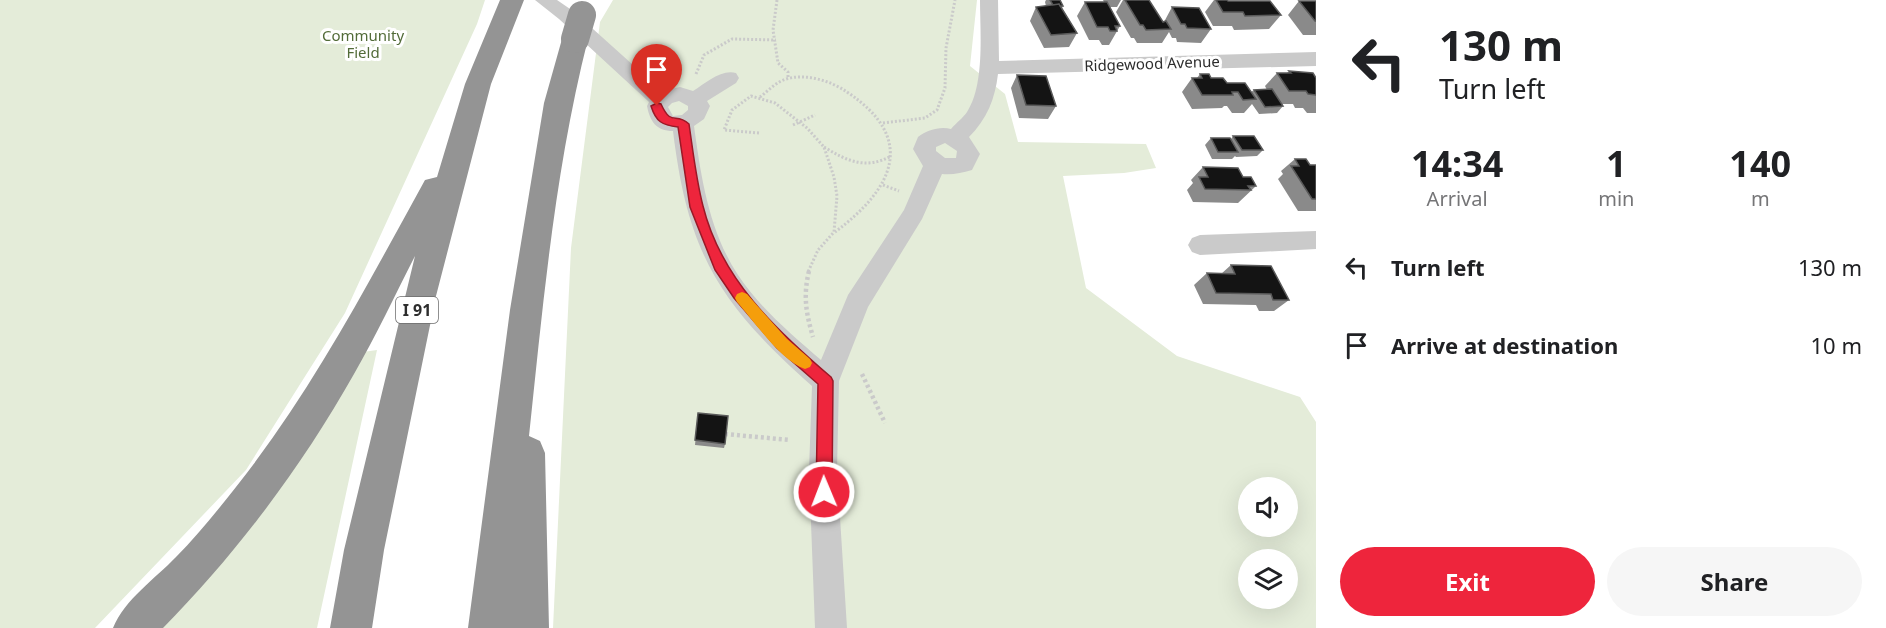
<!DOCTYPE html>
<html lang="en">
<head>
<meta charset="utf-8">
<style>
	body { margin:0; font-family:"Noto Sans",sans-serif; background:#f6f6f6; color:#202124; height:100vh; display:flex; flex-direction:column; font-size:22px; white-space:nowrap }
	* { box-sizing:border-box; margin:0 }
	p { font-size:20px; color:#757577 }
	.icon { flex:none; width:33px; height:33px; fill:none; stroke:currentColor; stroke-width:2; stroke-linecap:round; stroke-linejoin:round }
	.map { position:relative; flex:1; overflow:hidden }
	.sheet { display:flex; flex-direction:column; background:#fff; width:570px }
	.sheet>* { flex:none }
	.top-card { background:#fff; color:#202124; overflow:hidden }
	.tools { position:absolute; left:1238px; top:477px; display:grid; gap:12px }
	.tools a { display:grid; place-items:center; width:60px; height:60px; border-radius:50%; background:#fff; box-shadow:0 6px 24px #0002; font-size:30px }
	.pin { position:absolute; display:grid; place-items:center; width:51px; height:51px; color:#fff; margin:-62px -26px; border-radius:50% 50% 50% 0; rotate:-45deg; box-shadow:0 0 6px #0007 }
	.pin .icon { rotate:45deg }
	.me { position:absolute; width:66px; margin:-33px; rotate:359deg; stroke-linejoin:round; filter:drop-shadow(0 0 4px #0008) }
	.turn { display:flex; align-items:center; gap:21px; height:126px; padding:0 24px; font-size:27px }
	.turn .icon { width:78px; height:78px; stroke-width:2.5 }
	.turn b { display:block; font-size:42px; line-height:51px }
	.eta { display:flex; justify-content:space-evenly; align-items:center; height:102px; text-align:center }
	.eta b { font-size:36px; font-weight:700; line-height:42px }
	.primary-button { display:flex; gap:12px; margin-top:auto; padding:12px 24px }
	.primary-button a { flex:1; height:69px; border-radius:36px; background:#ee253c; color:#fff; font-size:24px; font-weight:700; line-height:69px; text-align:center }
	.primary-button a+a { background:#f6f6f6; color:#202124 }
	ul { padding:0; list-style:none }
	li { display:flex; align-items:center; gap:18px; height:78px; padding:0 24px }
	li div { flex:1 }
	li b { display:block; font-size:22px }
	li em { font-style:normal }
	main { display:flex; flex:1; min-height:0 }
	.map>svg:first-child { display:block }
</style>
</head>
<body>
<main>
<div class="map">
<svg width="1316" height="628" viewBox="0 0 1316 628">
	<rect width="100%" height="100%" fill="#fff"/>
	<path fill="#e4ecd9" fill-rule="evenodd" d="M0,0h485l-8,24 -132,289 -99,157 -151,158h-95z
		M613,0h364l-7,66 35,28 13,48 128,2 10,24 -32,5 -61,3 23,112 91,68 123,41 16,25v206h-763l18,-380 29,-226zM1248,488h39v38h-39zM1248,560h39v38h-39z
		M377,350l-60,278h-166l212,-276z"/>
	<g fill="none" stroke-linecap="round" stroke-linejoin="round">
		<path stroke="#cacaca" stroke-width="3" stroke-dasharray="2 2" stroke-linecap="butt" d="M777,0l-4,30 5,33 10,9v7
			M696,74l8,-19 28,-16 44,1
			M760,97c8,-6 16,-15 26,-18 20,-6 45,2 61,13 71,47 46,97 -12,140
			M883,123l42,-5 12,-8 8,-22 1,-40 9,-48
			M793,125l22,-10
			M759,133l-35,-3 8,-20 19,-14 24,7 32,25 17,19 10,30 3,19 -3,36 -16,18 -10,22
			M824,147c23,14 42,23 67,9
			M883,185l16,6"/>
		<path stroke="#cacaca" stroke-width="4.5" stroke-dasharray="3 3" stroke-linecap="butt" d="M809,271c-6,25 -3,42 4,66
			M862,374l23,49
			M725,434l65,6"/>
		<path fill="#cacaca" fill-rule="evenodd" d="M535,0h22l16,11 89,80 18,-4 13,4c13,-8 28,-22 43,-18l3,5 -3,5 -29,18 3,5 -6,13 -10,7c7,51 15,105 44,149 22,33 53,59 83,85l27,-65 56,-85 19,-44 -10,-17 5,-12c9,-7 22,-11 33,-8 5,-6 12,-11 16,-17 18,-28 13,-80 13,-112h18l1,61 317,-9v14l-318,8c-3,25 -11,45 -29,63l11,17 -8,16c-11,3 -19,5 -30,4l-20,45 -54,88 -29,74 -2,89 10,158h-32l-6,-158 3,-84c-92,-82 -124,-131 -139,-255 -17,0 -23,-10 -26,-25l2,-4 -90,-83zM679,101l9,5v4l-6,5 -9,1 -5,-9 4,-4zM945,143l12,8 -1,7h-11l-9,-7v-4z
			M1316,231v18l-116,6 -8,-3 -4,-7 4,-7 8,-3z"/>
		<path fill="#949494" fill-rule="evenodd" d="M500,0h24l-33,84 -55,212 -52,254 -12,78h-42l14,-78 71,-294c-20,39 -39,80 -61,118 -52,92 -116,178 -191,254h-50c12,-29 42,-49 63,-71 21,-21 41,-46 60,-70 76,-96 130,-200 189,-307l12,-3 28,-93z
			M575,31l9,2 4,6c-33,130 -45,265 -59,397l11,5 5,12 4,175h-81l42,-318 34,-207 18,-64 4,-6z"/>
		<path stroke="#949494" stroke-width="28" d="M575,39l7,-24"/>
	</g>
	<path fill="#8a8a8a" d="M1046,0h14l3,6 -1,2 15,25 -8,14 -25,1 -14,-27 6,-14 10,-1 -1,-4z
		M1103,0h18l-4,7h-7l10,19 -11,19h-7l-3,-5h-10l-12,-24 8,-14h19z
		M1123,0h26l14,22h1l8,-15 39,22 -10,14 -24,-1 -1,-4h-4l-3,-6 -7,11h-25l-3,-5h-3l-15,-26z
		M1214,0h13l1,1 53,14 -12,14 -35,1 -2,-4h-19l-8,-14z
		M1299,1h17v34h-13l-15,-20z
		M1289,71l27,7v35h-9l-4,-5h-8l-2,-4h-11l1,2 -6,7 -18,1 -7,-10 -8,9h-12l-5,-7h-3l-2,2 -30,1 -10,-17 10,-14h5l3,-4 27,9 24,9 3,-2h13l-2,-4 12,-13h10z
		M1017,75l39,31 -8,13 -29,-1 -8,-30z
		M1233,136l30,14 -6,6 -21,1 -1,-1 -3,3h-20l-7,-14 6,-7 20,1z
		M1295,159l15,6h6v46h-18l-20,-32 5,-5 -2,-3z
		M1203,167l40,10 13,9 -18,17 -45,-1 -6,-12 6,-7 -2,-3z
		M1231,265l58,35 -15,11h-15l-3,-6 -53,-1 -9,-19 13,-12 14,1z
		M698,413l27,31 -1,4 -29,-3z"/>
	<path fill="#141414" stroke="#5a5a5a" stroke-width="1.5" d="M1050,0h10l3,6h-3l-1,-2 -6,1z
		M1125,0h24l14,22 3,-1 5,8 -25,1 -3,-5h-3z
		M1216,0h11l1,1h42l11,14 -36,1 -2,-4h-20z
		M1299,1h17v20h-1z
		M1085,2h22l13,24h-5l2,5h-7l-2,-4h-11z
		M1059,4l18,29 -26,2 -15,-28z
		M1172,7l27,1 12,21 -24,-1 -2,-4h-4z
		M1289,71l24,2 3,5v17l-8,-1 -2,-3h-17l-12,-18h14z
		M1200,74h9l2,4h12l4,5h18l11,16 -13,1 -5,-8h-6l1,3h-31l-10,-17h10z
		M1017,75l29,1 10,30 -30,-1z
		M1272,89l11,17 -18,1 -11,-17z
		M1233,136h21l9,14h-21z
		M1211,138h19l8,14h-20z
		M1295,159h11l4,6h6v34h-4l-21,-33h8z
		M1203,167l35,1 5,9h8l5,9h-8l3,4 -46,-1 -6,-12h9z
		M1231,265l40,1 18,34h-16l-2,-6 -55,-1 -9,-20 28,1z
		M698,413l30,3 -3,28 -30,-4z"/>
	<path fill="#ee253c" stroke="#9b1827" stroke-width="1.5" d="M657,103l4,1c11,24 14,7 28,20 4,27 7,55 14,82 18,73 73,124 128,171l2,4 -1,111 -3,6 -5,2 -6,-2 -2,-6 2,-108 -41,-36 -43,-50 -19,-28 -25,-63 -12,-80c-16,-2 -22,-5 -27,-21z"/>
	<path fill="#f59e0b" d="M742,292l5,2 40,45 23,20 2,4 -2,4 -5,2c-24,-8 -51,-48 -68,-67l-2,-4 2,-4z"/>
	<g text-anchor="middle" stroke-width="6" stroke-linejoin="round" paint-order="stroke">
		<g font-size="15" fill="#526b38" stroke="#fff">
			<text x="363" y="41">Community<tspan x="363" dy="17">Field</tspan></text>
		</g>
		<g font-size="15" fill="#2d2d2d" stroke="#fff">
			<text transform="translate(1152 64) rotate(-2)" y="5">Ridgewood Avenue</text>
		</g>
		<rect fill="#fff" stroke="#6c6c6c" stroke-width="1.5" x="396" y="297" width="42" height="26" rx="4.5"/>
		<g font-size="16" font-weight="bold" fill="#2d2d2d">
			<text x="417" y="316">I 91</text>
		</g>
	</g>
</svg>
<div class="tools">
<a><svg class="icon" aria-label="sound" viewBox="0 0 24 24"><path d="M4 9h4l5-4v14l-5-4H4zM17 9q2 3 0 6"/></svg></a>
<a><svg class="icon" aria-label="layers" viewBox="0 0 24 24"><path d="M12 4l9 5-9 5-9-5zM3 14l9 5 9-5"/></svg></a>
</div>
<div class="pin" style="left:657px;top:106px;background:#d93025"><svg class="icon" aria-label="arrive" viewBox="0 0 24 24"><path d="M6 21V4h12l-3 4 3 4H6"/></svg></div>
<svg class="me" style="left:824px;top:492px" viewBox="-20 -20 40 40"><circle r="17" fill="#ee253c" stroke="#fff" stroke-width="3"/><path d="M0-11L8 9 0 5-8 9z" fill="#fff"/></svg>
</div>
<section class="sheet">
<div class="top-card">
<div class="turn"><svg class="icon" aria-label="left" viewBox="0 0 24 24"><path d="M17 20v-9H6M10 6l-5 5 5 5"/></svg><div><b>130 m</b>Turn left</div></div>
</div>
<div class="eta">
<div><b>14:34</b><p>Arrival</p></div>
<div><b>1</b><p>min</p></div>
<div><b>140</b><p>m</p></div>
</div>
<ul>
<li><svg class="icon" aria-label="left" viewBox="0 0 24 24"><path d="M17 20v-9H6M10 6l-5 5 5 5"/></svg><div><b>Turn left</b></div><em>130 m</em></li>
<li><svg class="icon" aria-label="arrive" viewBox="0 0 24 24"><path d="M6 21V4h12l-3 4 3 4H6"/></svg><div><b>Arrive at destination</b></div><em>10 m</em></li>
</ul>
<div class="primary-button"><a>Exit</a><a>Share</a></div>
</section>
</main>
</body>
</html>
